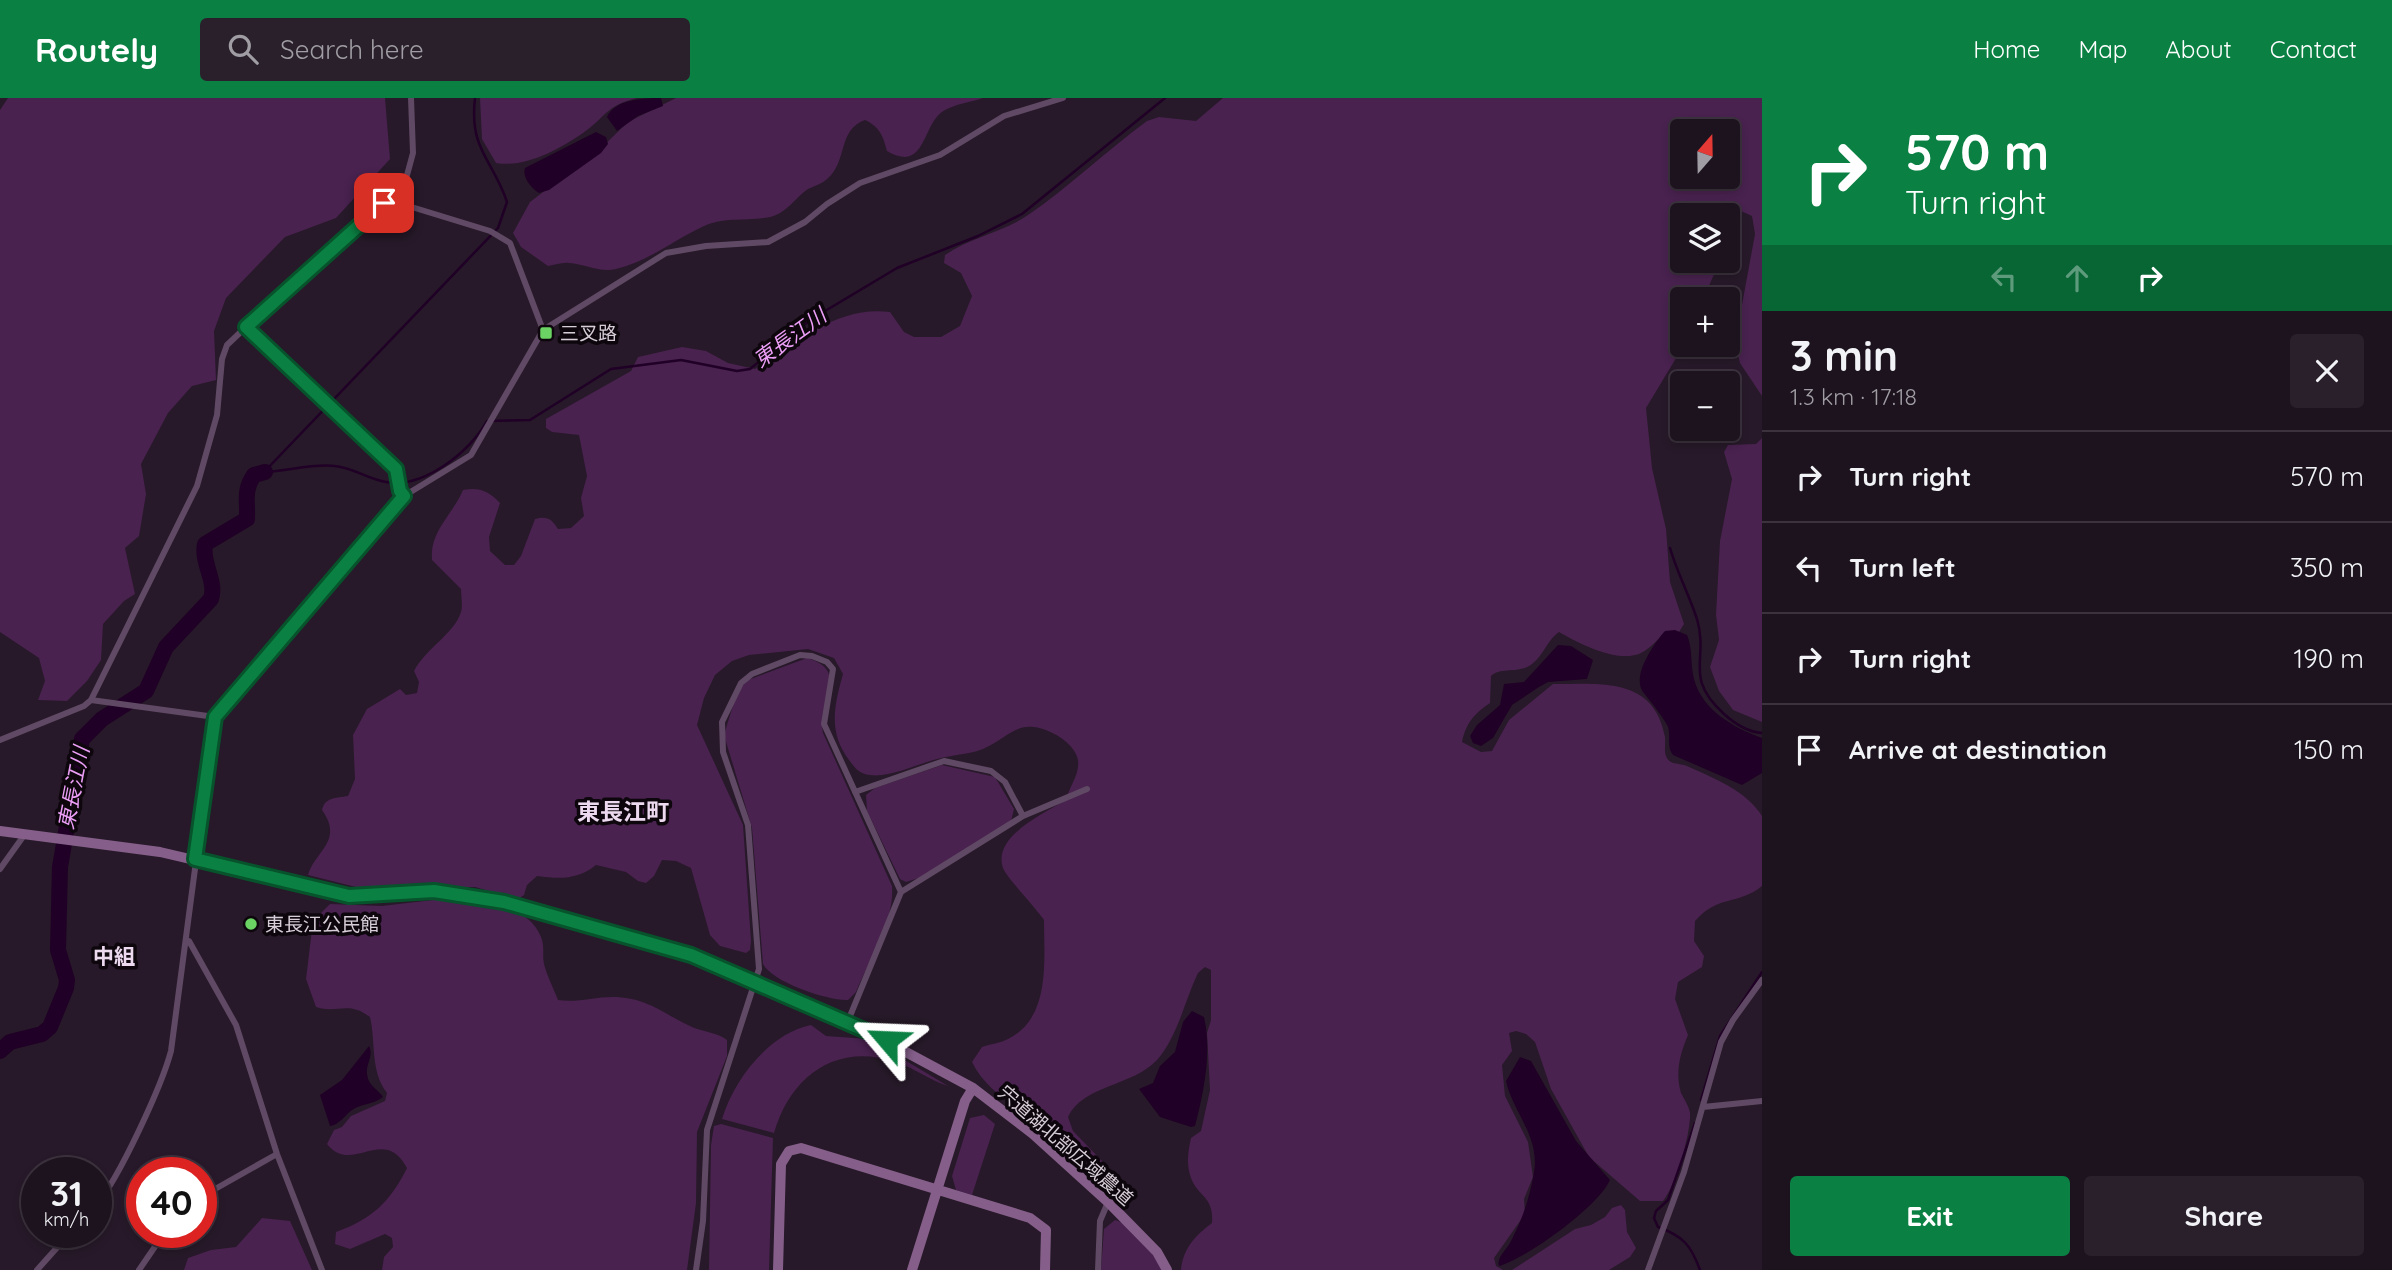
<!DOCTYPE html>
<html lang="en">
<head>
<meta charset="utf-8">
<style>
	body { margin:0; font-family:Quicksand,"Noto Sans JP",sans-serif; background:#2a202c; color:#f1f3f6; height:100vh; display:flex; flex-direction:column; font-size:26px; white-space:nowrap }
	* { box-sizing:border-box; margin:0 }
	p { font-size:23px; color:#a09ea4 }
	.icon { flex:none; width:38px; height:38px; fill:none; stroke:currentColor; stroke-width:2; stroke-linecap:round; stroke-linejoin:round }
	.map { position:relative; flex:1; overflow:hidden }
	.panel { display:flex; flex-direction:column; background:#1d131f; width:630px }
	.panel>* { flex:none }
	.top-card { background:#0b8043; color:#fff; overflow:hidden }
	.needle { width:46px; rotate:20deg }
	.controls { position:absolute; left:1670px; top:21px; display:grid; gap:14px }
	.controls a { display:grid; place-items:center; width:70px; height:70px; border-radius:7px; background:#1d131f; box-shadow:0 4px 10px #0003,0 0 0 2px #3b323d; font-size:35px }
	.speed { position:absolute; left:21px; top:1059px; display:flex; gap:14px; font-size:35px; font-weight:700; text-align:center }
	.speed>* { display:grid; place-content:center; width:91px; height:91px; border-radius:50%; background:#1d131f; box-shadow:0 4px 10px #0003,0 0 0 2px #3b323d; line-height:1 }
	.speed small { font-size:18px; font-weight:400 }
	.speed .limit { border:10px solid #d22; background:#fff; color:#111 }
	.pin { position:absolute; display:grid; place-items:center; width:60px; height:60px; color:#fff; margin:-30px; border-radius:14px; box-shadow:0 4px 10px #0006 }
	.me { position:absolute; width:77px; margin:-38px; rotate:296deg; stroke-linejoin:round; filter:drop-shadow(0 0 5px #0008) }
	.turn { display:flex; align-items:center; gap:24px; height:147px; padding:0 28px; font-size:32px }
	.turn .icon { width:91px; height:91px; stroke-width:2.5 }
	.turn b { display:block; font-size:49px; line-height:60px }
	.lanes { display:flex; align-items:center; height:66px; padding:0 28px; background:#0003; justify-content:center; gap:35px; direction:ltr }
	.lanes .off { opacity:.35 }
	.round { display:grid; place-items:center; flex:none; width:74px; height:74px; border-radius:7px; background:#2a202c }
	.headline { display:flex; align-items:center; justify-content:space-between; height:119px; padding:0 28px }
	h1 { font-size:42px; font-weight:800; line-height:52px }
	.action { display:flex; gap:14px; margin-top:auto; padding:14px 28px }
	.action a { flex:1; height:80px; border-radius:7px; background:#0b8043; color:#fff; font-size:28px; font-weight:800; line-height:80px; text-align:center }
	.action a+a { background:#2a202c; color:#f1f3f6 }
	ul { padding:0; list-style:none }
	li { display:flex; align-items:center; gap:21px; height:91px; padding:0 28px; border-top:2px solid #3b323d }
	li div { flex:1 }
	li b { display:block; font-size:26px }
	li em { font-style:normal }
	header { display:flex; align-items:center; gap:42px; box-sizing:border-box; height:98px; padding:0 35px; background:#0b8043; color:#fff }
	header strong { font-size:33px }
	nav { display:flex; gap:38px; margin-inline-start:auto; font-size:24px }
	.search { width:490px; height:63px; background:#2a202c; display:flex; align-items:center; gap:18px; box-sizing:border-box; padding:0 24px; border-radius:7px; color:#a09ea4; font-size:26px }
	main { display:flex; flex:1; min-height:0 }
	.map>svg:first-child { display:block }
</style>
</head>
<body>
<header>
<strong>Routely</strong>
<div class="search"><svg class="icon" aria-label="search" viewBox="0 0 24 24"><circle cx="10" cy="10" r="6"/><path d="M15 15l6 6"/></svg>Search here</div>
<nav><a>Home</a><a>Map</a><a>About</a><a>Contact</a></nav>
</header>
<main>
<div class="map">
<svg width="1762" height="1172" viewBox="0 0 1762 1172">
	<rect width="100%" height="100%" fill="#271929"/>
	<path fill="#49224f" fill-rule="evenodd" d="M8,0h377l5,61 -54,59 -51,19 -59,61 -12,33 2,49 -24,6 -24,27 -27,51 5,30 -7,42 -14,12 10,46 -11,7 -21,23 -2,36 -14,21 -20,20 -29,-1 7,-19 -6,-23 -39,-26v-522z
		M480,0h157c-32,8 -31,19 -54,35 -25,17 -58,35 -87,30l-14,-24z
		M676,0h307c-12,4 -27,6 -38,12 -24,13 -18,64 -58,41 -4,-15 -7,-24 -22,-31 -28,10 -17,42 -38,59 -5,5 -13,7 -19,10 -13,9 -21,24 -38,28 -23,5 -46,-1 -68,10 -28,13 -55,35 -86,42 -16,4 -31,-5 -47,-6 -6,-1 -14,2 -21,3l-27,-19 -8,-14 17,-31 69,-52 29,-28z
		M1223,0h539v298l-22,-33 -5,-20 20,-109 -3,-18 -18,-8 -7,10v-3h-45v46h38l-17,38h-21l2,46 -38,63 6,60 14,61 4,53 14,42 -5,8 -13,-1c-8,8 -15,17 -25,22 -23,11 -63,-10 -82,-21 -13,9 -16,26 -30,34 -12,7 -29,1 -38,10l-1,27c-16,11 -24,20 -28,39l19,10 11,-1 17,-31 44,-36c49,0 101,-7 112,53 1,9 -3,19 6,25 4,2 11,2 16,4 26,12 59,24 75,50v70c-25,20 -43,8 -67,35l-1,20 10,15 -2,11 -24,15 -3,17 13,36c-8,19 -13,37 -7,58 3,6 8,13 9,20 1,20 -14,72 -27,88h-23l-51,-44 -38,-68 -16,-47 -9,-8 -10,-3 -7,2 3,18 -10,14 3,31 23,46 5,35 -9,22 1,15 -31,44 2,8 7,4h-322c2,-22 15,-35 31,-47 2,-27 -14,-26 -21,-45 -5,-14 -3,-26 0,-40l10,-7 9,-41 -3,-57 4,-13v-50l-6,-3 -7,6c-13,27 -21,65 -41,87 -24,26 -74,25 -89,57l5,14 31,32 -3,8 -7,4c-19,-16 -36,-33 -54,-49 -23,-21 -54,-34 -68,-64l10,-15c8,-3 19,-4 26,-8 43,-21 36,-79 36,-119 -7,-11 -38,-43 -41,-52 -11,-32 42,-55 63,-68 3,-13 14,-26 12,-40 -3,-17 -29,-32 -45,-33 -18,-2 -29,12 -44,19 -16,9 -35,8 -52,13 -19,5 -48,19 -67,16 -11,-1 -15,-7 -21,-15 -21,-28 -15,-54 -6,-86l-9,-16 -26,-9 -59,6 -17,6 -17,14 -11,23 -7,27 46,100 8,116 -1,9 -4,3 -26,-7 -10,-11 -19,-67 -15,-7 -14,-1 -8,16 -8,7 -8,-2 -12,-9 -30,-7c-19,15 -36,14 -59,11l-10,9 -3,10 -6,4 -43,-12h-119l-48,-12c7,-24 36,-34 14,-65 3,-13 14,-12 26,-14l7,-17 -2,-44 14,-26 33,-20 6,6 11,-2 2,-11 -5,-11c12,-23 40,-37 47,-59 2,-6 0,-16 0,-23l-29,-29c-2,-30 20,-44 31,-70 16,-3 26,1 37,13l-11,34 1,14 15,14h9l7,-9 14,-37c12,-3 16,-1 23,10l13,-1 13,-12 -3,-18 6,-22 -8,-41 -27,-3 -6,-4v-9l85,-48 7,-14 44,-10 24,4 22,12 27,6c40,-27 84,-64 135,-57l14,20 10,5h27l19,-11 12,-30 -11,-23 -17,-10 1,-8c25,-18 57,-22 83,-40 41,-28 78,-64 119,-94l12,-4 37,4zM1682,33h45v46h-45z
		M1762,340v284l-29,-12 -14,-19 -9,-24 9,-27 -3,-25 4,-74 12,-62 -8,-27 4,-7 28,-1z
		M807,560c44,13 10,41 16,75l69,153c3,34 -23,74 -36,106l-8,8c-20,1 -76,-18 -85,-36l-11,-136 -28,-93 13,-43 11,-12z
		M942,667l53,12 19,32 -3,12 -89,56 -16,5 -6,-3 -33,-68 -1,-16 9,-7z
		M433,802c35,1 93,-1 108,37 4,9 1,18 3,27 3,12 10,25 14,36 20,3 38,-4 59,-3 33,2 48,18 75,30 12,5 24,5 35,13v16l-30,76 -1,71 -9,67h-305l2,-13 9,-10 -1,-9 -7,-4 -35,15 -15,-5 1,-12c36,-13 54,-30 71,-64 -24,-44 -55,8 -80,-24l7,-14 8,-3 9,-11 34,-15 2,-8c-17,-22 -11,-50 -17,-76 -22,-17 -32,-3 -54,-10l-10,-28 7,-58 17,-17 52,2z
		M811,927l15,11 42,3 10,5 70,42c-19,-6 -35,-19 -55,-25 -58,-18 -103,16 -119,72l-52,-14c12,-39 46,-85 89,-94z
		M984,1017l11,9 -23,71 -16,-5 -4,-14 18,-58z
		M721,1026l52,14 -4,132h-60l2,-125 3,-19z
		M1621,1107l4,5 2,22 9,16 -6,9 -21,13h-97l63,-41 16,-4 14,-8 7,-9z
		M262,1120l28,3 22,49h-128l4,-12 23,-8 25,-3z
		M1115,1122c17,4 39,34 47,50h-61l3,-41z"/>
	<path fill="#200026" d="M661,0l2,8 -25,10 -21,15 -10,-14c8,-18 37,-19 54,-19z
		M596,34l10,5 2,7 -7,9 -52,37 -10,3c-8,-5 -17,-16 -14,-25z
		M1675,532l12,5c6,14 3,29 7,44 8,31 40,49 68,59v35l-20,12 -69,-30c-8,-10 0,-22 -7,-32 -7,-11 -15,-21 -23,-31 -12,-16 12,-50 22,-61z
		M1558,547l13,1 22,14 -6,19 -39,3 -9,5 -27,18 -19,33 -12,8 -8,-3 -3,-7 7,-11 23,-20 4,-21 20,-2z
		M1192,913l12,6c8,35 0,74 -9,109l-4,1 -31,-10 -21,-28 14,-6 7,-17 15,-14 8,-30z
		M369,948c5,10 -3,17 -2,28 1,12 12,16 16,23 -10,8 -21,6 -31,13 -8,6 -13,15 -22,16l-10,-31 22,-15z
		M1520,959l11,4 45,80 34,39c-12,27 -83,78 -111,86 -3,-9 9,-17 13,-27 11,-21 18,-43 22,-67 6,-36 -21,-59 -28,-91z"/>
	<g fill="none" stroke-linecap="round" stroke-linejoin="round">
		<path stroke="#200026" stroke-width="2.5" d="M265,373l233,-243 9,-26c-14,-43 -38,-51 -32,-104
			M265,374c23,-1 49,-9 70,-6 19,2 33,13 51,16 37,7 84,-30 101,-61l43,-1 81,-51 70,-9 56,11 13,-2 60,-49 87,-52 81,-32 44,-22 143,-116
			M1670,450c7,24 19,47 27,71 12,41 -14,58 27,95 10,9 23,18 38,19
			M1701,1002l19,-64 42,-64
			M1695,1025l-27,77 -12,11 -2,7 4,9c25,9 33,18 42,43"/>
		<path stroke="#200026" stroke-width="16" d="M0,953l10,-9 32,-8 8,-7 16,-39 1,-8 -9,-30 2,-83 22,-128 20,-20 44,-28 20,-44 45,-48c6,-18 -10,-36 -6,-55l42,-25c1,-17 -4,-28 7,-44l11,-3"/>
		<path stroke="#604964" stroke-width="6" d="M400,103l13,-48 -2,-55
			M404,398l-4,-5 -4,-22 -150,-142c26,-24 119,-119 146,-126l98,30 20,12 33,87
			M91,602l124,17
			M0,642l84,-34 7,-6 106,-214 20,-71 5,-56 5,-14 19,-18
			M855,694l89,-31 47,10 14,11 18,34
			M0,771l25,-35
			M186,842l3,1 47,84 41,129 45,116
			M848,923l53,-129 122,-76 64,-27
			M1703,1009l59,-6
			M201,1099l76,-43
			M96,1107c23,-26 66,-120 75,-154l44,-334 189,-221 67,-41 72,-125 123,-77 40,-7 62,-4 37,-20 22,-18 33,-21 80,-28 64,-39 59,-18
			M37,1172l34,-38
			M139,1172l26,-38
			M696,1172l7,-49 4,-91 52,-161 -11,-144 -25,-73 -1,-30 19,-39 11,-9 48,-19 12,1 15,6 6,7 -9,55 77,168
			M1098,1172l2,-49 8,-19
			M1648,1172l36,-98 37,-130 12,-22 29,-40"/>
		<path stroke="#855f8a" stroke-width="10" d="M0,733l160,21 189,44 85,-5 40,4 217,60 157,66 125,67 60,46 75,68 49,50 10,18
			M778,1172l3,-106 8,-13 12,-3 229,70 16,12 -1,40
			M912,1172l53,-169 8,-13"/>
	</g>
	<g fill="none" stroke-linecap="round" stroke-linejoin="round">
		<defs>
			<path id="route" d="M384,105l-138,124 150,142 4,22 4,5 -189,221 -20,142 154,37 85,-5 70,11 187,53 196,85"/>
		</defs>
		<use href="#route" stroke="#07532c" stroke-width="18"/>
		<use href="#route" stroke="#0b8043" stroke-width="12"/>
	</g>
	<g fill="#6bd363" stroke="#0d070d" stroke-width="2.5">
		<rect x="539" y="228" width="14" height="14" rx="3.5"/>
		<circle cx="251" cy="826" r="7"/>
	</g>
	<g text-anchor="middle" stroke-width="7" stroke-linejoin="round" paint-order="stroke">
		<g font-size="19" fill="#d7cdd8" stroke="#0d070d" text-anchor="start">
			<text x="560" y="242">三叉路</text>
			<text x="265" y="833">東長江公民館</text>
		</g>
		<g font-size="19" fill="#d7cdd8" stroke="#0d070d">
			<text transform="translate(1066 1047) rotate(41)" y="7">宍道湖北部広域農道</text>
		</g>
		<g font-size="21" font-style="italic" fill="#ec9ef7" stroke="#0d070d">
			<text transform="translate(790 240) rotate(-36)" y="7">東長江川</text>
			<text transform="translate(74 690) rotate(-79)" y="7">東長江川</text>
		</g>
		<g font-size="21" font-weight="bold" fill="#edd9ef" stroke="#0d070d">
			<text x="114" y="866">中組</text>
		</g>
		<g font-size="23" font-weight="bold" fill="#edd9ef" stroke="#0d070d">
			<text x="623" y="722">東長江町</text>
		</g>
	</g>
</svg>
<div class="controls">
<a><svg class="needle" viewBox="-14 -14 28 28"><path d="M0-13l5 13h-10z" fill="#e53935"/><path d="M0 13l5-13h-10z" fill="#a09ea4"/></svg></a>
<a><svg class="icon" aria-label="layers" viewBox="0 0 24 24"><path d="M12 4l9 5-9 5-9-5zM3 14l9 5 9-5"/></svg></a>
<a>+</a>
<a>−</a>
</div>
<div class="speed"><div>31<small>km/h</small></div><div class="limit">40</div></div>
<div class="pin" style="left:384px;top:105px;background:#d93025"><svg class="icon" aria-label="arrive" viewBox="0 0 24 24"><path d="M6 21V4h12l-3 4 3 4H6"/></svg></div>
<svg class="me" style="left:887px;top:942px" viewBox="-20 -20 40 40"><path d="M0-17L14 15 0 8-14 15z" fill="#0b8043" stroke="#fff" stroke-width="4"/></svg>
</div>
<section class="panel">
<div class="top-card">
<div class="turn"><svg class="icon" aria-label="right" viewBox="0 0 24 24"><path d="M7 20v-9h11M14 6l5 5-5 5"/></svg><div><b>570 m</b>Turn right</div></div>
<div class="lanes"><svg class="icon off" aria-label="left" viewBox="0 0 24 24"><path d="M17 20v-9H6M10 6l-5 5 5 5"/></svg><svg class="icon off" aria-label="ahead" viewBox="0 0 24 24"><path d="M12 20V5M6 11l6-6 6 6"/></svg><svg class="icon" aria-label="right" viewBox="0 0 24 24"><path d="M7 20v-9h11M14 6l5 5-5 5"/></svg></div>
</div>
<div class="headline"><div><h1>3 min</h1><p>1.3 km · 17:18</p></div><a class="round"><svg class="icon" aria-label="close" viewBox="0 0 24 24"><path d="M6 6l12 12M18 6L6 18"/></svg></a></div>
<ul>
<li><svg class="icon" aria-label="right" viewBox="0 0 24 24"><path d="M7 20v-9h11M14 6l5 5-5 5"/></svg><div><b>Turn right</b></div><em>570 m</em></li>
<li><svg class="icon" aria-label="left" viewBox="0 0 24 24"><path d="M17 20v-9H6M10 6l-5 5 5 5"/></svg><div><b>Turn left</b></div><em>350 m</em></li>
<li><svg class="icon" aria-label="right" viewBox="0 0 24 24"><path d="M7 20v-9h11M14 6l5 5-5 5"/></svg><div><b>Turn right</b></div><em>190 m</em></li>
<li><svg class="icon" aria-label="arrive" viewBox="0 0 24 24"><path d="M6 21V4h12l-3 4 3 4H6"/></svg><div><b>Arrive at destination</b></div><em>150 m</em></li>
</ul>
<div class="action"><a>Exit</a><a>Share</a></div>
</section>
</main>
</body>
</html>
